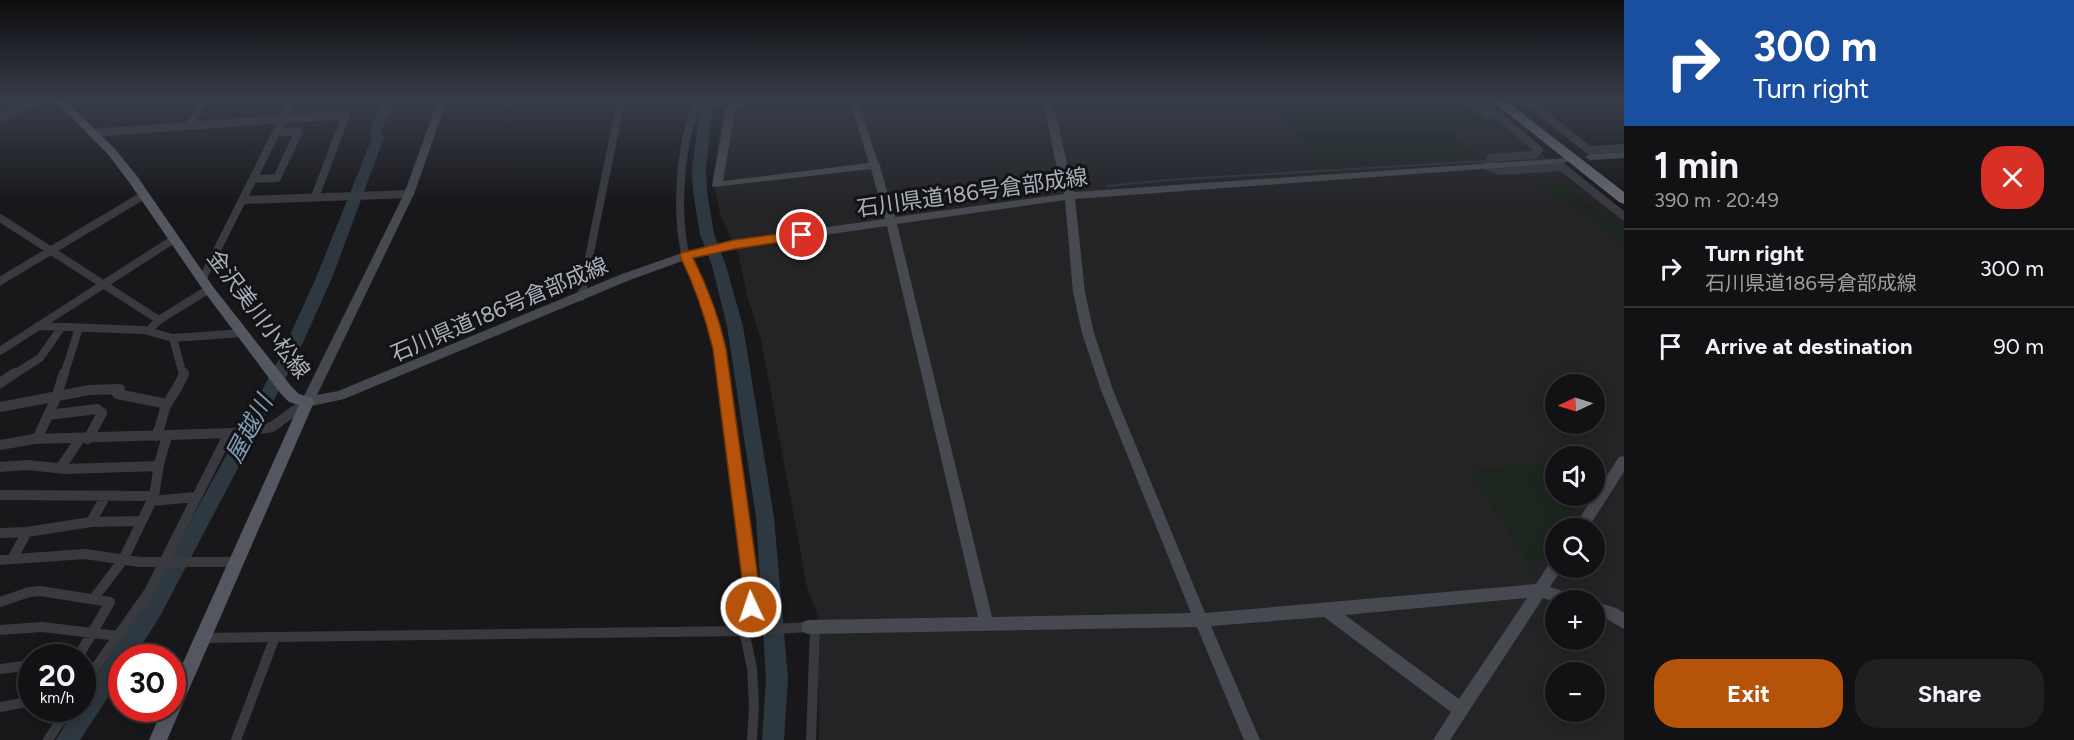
<!DOCTYPE html>
<html lang="en">
<head>
<meta charset="utf-8">
<style>
	body { margin:0; font-family:Figtree,"Noto Sans JP",sans-serif; background:#1f2022; color:#f1f3f6; height:100vh; display:flex; flex-direction:column; font-size:22px; white-space:nowrap }
	* { box-sizing:border-box; margin:0 }
	p { font-size:20px; color:#9c9ea0 }
	.icon { flex:none; width:33px; height:33px; fill:none; stroke:currentColor; stroke-width:2; stroke-linecap:round; stroke-linejoin:round }
	.map { position:relative; flex:1; overflow:hidden }
	.panel { display:flex; flex-direction:column; background:#121214; width:450px }
	.panel>* { flex:none }
	.guide { background:#1a4fa0; color:#fff; overflow:hidden }
	.needle { width:39px; rotate:266deg }
	.fabs { position:absolute; left:1545px; top:374px; display:grid; gap:12px }
	.fabs a { display:grid; place-items:center; width:60px; height:60px; border-radius:50%; background:#121214; box-shadow:0 3px 15px #0003,0 0 0 2px #313234; font-size:30px }
	.speed { position:absolute; left:18px; top:644px; display:flex; gap:12px; font-size:30px; font-weight:700; text-align:center }
	.speed>* { display:grid; place-content:center; width:78px; height:78px; border-radius:50%; background:#121214; box-shadow:0 3px 15px #0003,0 0 0 2px #313234; line-height:1 }
	.speed small { font-size:15px; font-weight:400 }
	.speed .limit { border:9px solid #d22; background:#fff; color:#111 }
	.pin { position:absolute; display:grid; place-items:center; width:51px; height:51px; color:#fff; margin:-26px; border:3px solid #fff; border-radius:50%; box-shadow:0 2px 6px #0007 }
	.me { position:absolute; width:66px; margin:-33px; rotate:357deg; stroke-linejoin:round; filter:drop-shadow(0 0 4px #0008) }
	.turn { display:flex; align-items:center; gap:21px; height:126px; padding:0 30px; font-size:27px }
	.turn .icon { width:78px; height:78px; stroke-width:2.5 }
	.turn b { display:block; font-size:42px; line-height:51px }
	.round { display:grid; place-items:center; flex:none; width:63px; height:63px; border-radius:24px; background:#1f2022 }
	.overview { display:flex; align-items:center; justify-content:space-between; height:102px; padding:0 30px }
	h1 { font-size:36px; font-weight:700; line-height:45px }
	.action { display:flex; gap:12px; margin-top:auto; padding:12px 30px }
	.action a { flex:1; height:69px; border-radius:24px; background:#b45309; color:#fff; font-size:24px; font-weight:700; line-height:69px; text-align:center }
	.action a+a { background:#1f2022; color:#f1f3f6 }
	ul { padding:0; list-style:none }
	li { display:flex; align-items:center; gap:18px; height:78px; padding:0 30px; border-top:2px solid #313234 }
	li div { flex:1 }
	li b { display:block; font-size:22px }
	li em { font-style:normal }
	main { display:flex; flex:1; min-height:0 }
	.map>svg:first-child { display:block }
</style>
</head>
<body>
<main>
<div class="map">
<svg width="1624" height="740" viewBox="0 0 1624 740">
	<rect width="100%" height="100%" fill="#18181a"/>
	<path fill="#242427" fill-rule="evenodd" d="M735,100h738l151,118v522h-805l-2,-126 -10,-27 -46,-248 -13,-40 -10,-46 -18,-39 -7,-35 9,-64zM1556,384h38v39h-38zM1556,456h38v39h-38zM1556,528h38v39h-38zM1556,600h38v39h-38zM1556,672h38v39h-38z"/>
	<path fill="#1d261e" d="M1271,100h203l36,29 -56,3 20,25 -158,8z
		M1561,183l63,49v14l-43,-36 -44,-26z
		M1555,463l1,32h30l-22,33h-8l-1,13 -21,32 -65,-103z"/>
	<g fill="none" stroke-linecap="round" stroke-linejoin="round">
		<path stroke="#2d3840" stroke-width="2" d="M1107,186l61,-6 318,-19"/>
		<path fill="#2d3840" fill-rule="evenodd" d="M382,100h12l-13,31 3,7 -52,140 -37,82 -136,258 -25,39h-12v19l-42,64h-24l19,-32h7v-11l63,-93 134,-245 37,-81 56,-140 -3,-7z
			M706,100h12l-6,10 -6,59 1,23 7,42 12,32 17,60 31,191 14,161 -4,62h-22l4,-62 -10,-161 -29,-191 -15,-60 -12,-32 -7,-42 -1,-23 8,-59z"/>
		<path stroke="#393a40" stroke-width="8" d="M292,100l-9,19 63,-4 -31,82
			M323,100h16
			M700,100c-21,37 -24,112 -15,153 2,12 11,22 16,33 11,29 18,58 22,89
			M1467,100l20,16
			M1479,100l60,50 -6,5 -43,3 6,7
			M1526,100l63,50 35,-2
			M0,118l37,-18
			M189,125l15,-25
			M92,133l191,-14 -80,159
			M1486,166l14,5 62,-4 62,49
			M254,179l23,-1 22,-47 -22,1
			M244,200l165,-6
			M0,218l159,102
			M0,281l144,-86
			M581,297l40,-197
			M38,326l106,4 29,8 70,-5
			M148,331l11,-11 50,-31
			M173,338l10,37
			M0,351l174,-112
			M13,375l27,-17 21,-30
			M64,375l15,-47"/>
		<path stroke="#393a40" stroke-width="10" d="M723,373l27,205 1,29 -7,24 8,37 2,37 -2,35
			M0,383l15,-10
			M0,407l89,-17 31,-1 -3,5 50,10
			M48,415l49,-6 5,4 -14,26
			M156,436c6,-11 6,-22 11,-32 6,-11 13,-18 17,-31
			M37,439l19,-41 8,-25
			M0,445l34,-6 200,-6 38,-6 33,-24
			M0,467l27,-2 39,4 93,-3
			M60,468l20,-29
			M0,495l154,1
			M151,501l45,-4
			M91,522l14,-25
			M0,533l27,-1 64,-10 51,-1
			M12,559l15,-27
			M0,560l85,-6 55,8h97
			M94,598l29,-38 31,-64 5,-32 8,-28
			M0,602l29,-10 11,-1 70,11 -32,55
			M0,630l42,-3 76,9
			M204,638l540,-7 64,-4
			M0,669l32,-4
			M82,687l68,-97 79,-157
			M0,707l32,-6
			M48,740l21,-32
			M236,740l39,-103
			M811,740l4,-113"/>
		<path fill="#474950" fill-rule="evenodd" d="M438,100h9l-33,94 -97,201 21,-4 284,-117 60,-21 52,-13 151,-21 -14,-50 -158,18 -1,-2 14,-76 11,-9h10l-12,10 -12,71 146,-18 -20,-63h9l20,63 3,2 -1,2 15,50 169,-23 -6,-20 -15,-74h9l22,92 493,-34v4l-3,1 -489,36 10,93 9,41 19,57 92,223 331,-29 15,-23 5,-1v7h7l-13,20 25,8 2,5h-21v2l-13,-4 -93,142h-17l18,-28 -127,-95 -113,9 49,114h-16l-47,-113 -389,7 -5,-2 -2,-5 2,-5 5,-2 170,-3 -91,-391 -153,22 -46,11 -58,21 -286,119 -37,8 -4,-2 -2,-3 103,-208zM1065,200l8,92 9,41 19,57 90,223 -199,4 -95,-393zM1527,598l-68,101 -114,-84z
			M1624,152v6l-34,2 -5,-3 5,-3z
			M1624,456v16l-36,56h-15l46,-71z
			M1594,601l22,7 8,5v16l-17,-10 -13,-4z"/>
		<path fill="#54575f" fill-rule="evenodd" d="M54,100h11l50,49 22,27 77,112 77,98 8,8 13,4 2,4 -147,338h-18l14,-32h9v-21l127,-282 -10,-3 -8,-8 -75,-100 -77,-112 -22,-29z"/>
		<path fill="#646871" fill-rule="evenodd" d="M1491,100h14l119,92v12l-5,-2z"/>
	</g>
	<linearGradient id="sky" x2="0" y2="1"><stop stop-color="#0d0d0e"/><stop offset="0.49" stop-color="#373d49"/><stop offset="1" stop-color="#373d49" stop-opacity="0"/></linearGradient>
	<rect width="1624" height="204" fill="url(#sky)"/>
	<path fill="#b45309" stroke="#753606" stroke-width="1.5" d="M802,231l4,1v6l-72,11 -41,9c15,30 26,59 33,91l32,229 2,29 -3,5 -6,3 -6,-3 -3,-34 -29,-229c-8,-33 -18,-63 -33,-93l1,-3 53,-13z"/>
	<g text-anchor="middle" stroke-width="6" stroke-linejoin="round" paint-order="stroke">
		<g font-size="22" fill="#a9afbb" stroke="#131315">
			<text transform="translate(972 192) rotate(-8)" y="8">石川県道186号倉部成線</text>
			<text transform="translate(499 309) rotate(-23)" y="8">石川県道186号倉部成線</text>
			<text transform="translate(259 314) rotate(53)" y="8">金沢美川小松線</text>
		</g>
		<g font-size="24" font-style="italic" fill="#7f9fb8" stroke="#131315">
			<text transform="translate(249 429) rotate(-62)" y="8">屋越川</text>
		</g>
	</g>
</svg>
<div class="fabs">
<a><svg class="needle" viewBox="-14 -14 28 28"><path d="M0-13l5 13h-10z" fill="#e53935"/><path d="M0 13l5-13h-10z" fill="#9c9ea0"/></svg></a>
<a><svg class="icon" aria-label="sound" viewBox="0 0 24 24"><path d="M4 9h4l5-4v14l-5-4H4zM17 9q2 3 0 6"/></svg></a>
<a><svg class="icon" aria-label="search" viewBox="0 0 24 24"><circle cx="10" cy="10" r="6"/><path d="M15 15l6 6"/></svg></a>
<a>+</a>
<a>−</a>
</div>
<div class="speed"><div>20<small>km/h</small></div><div class="limit">30</div></div>
<div class="pin" style="left:802px;top:235px;background:#d93025"><svg class="icon" aria-label="arrive" viewBox="0 0 24 24"><path d="M6 21V4h12l-3 4 3 4H6"/></svg></div>
<svg class="me" style="left:751px;top:607px" viewBox="-20 -20 40 40"><circle r="17" fill="#b45309" stroke="#fff" stroke-width="3"/><path d="M0-11L8 9 0 5-8 9z" fill="#fff"/></svg>
</div>
<section class="panel">
<div class="guide">
<div class="turn"><svg class="icon" aria-label="right" viewBox="0 0 24 24"><path d="M7 20v-9h11M14 6l5 5-5 5"/></svg><div><b>300 m</b>Turn right</div></div>
</div>
<div class="overview"><div><h1>1 min</h1><p>390 m · 20:49</p></div><a class="round" style="background:#d93025;color:#fff"><svg class="icon" aria-label="close" viewBox="0 0 24 24"><path d="M6 6l12 12M18 6L6 18"/></svg></a></div>
<ul>
<li><svg class="icon" aria-label="right" viewBox="0 0 24 24"><path d="M7 20v-9h11M14 6l5 5-5 5"/></svg><div><b>Turn right</b><p>石川県道186号倉部成線</p></div><em>300 m</em></li>
<li><svg class="icon" aria-label="arrive" viewBox="0 0 24 24"><path d="M6 21V4h12l-3 4 3 4H6"/></svg><div><b>Arrive at destination</b></div><em>90 m</em></li>
</ul>
<div class="action"><a>Exit</a><a>Share</a></div>
</section>
</main>
</body>
</html>
